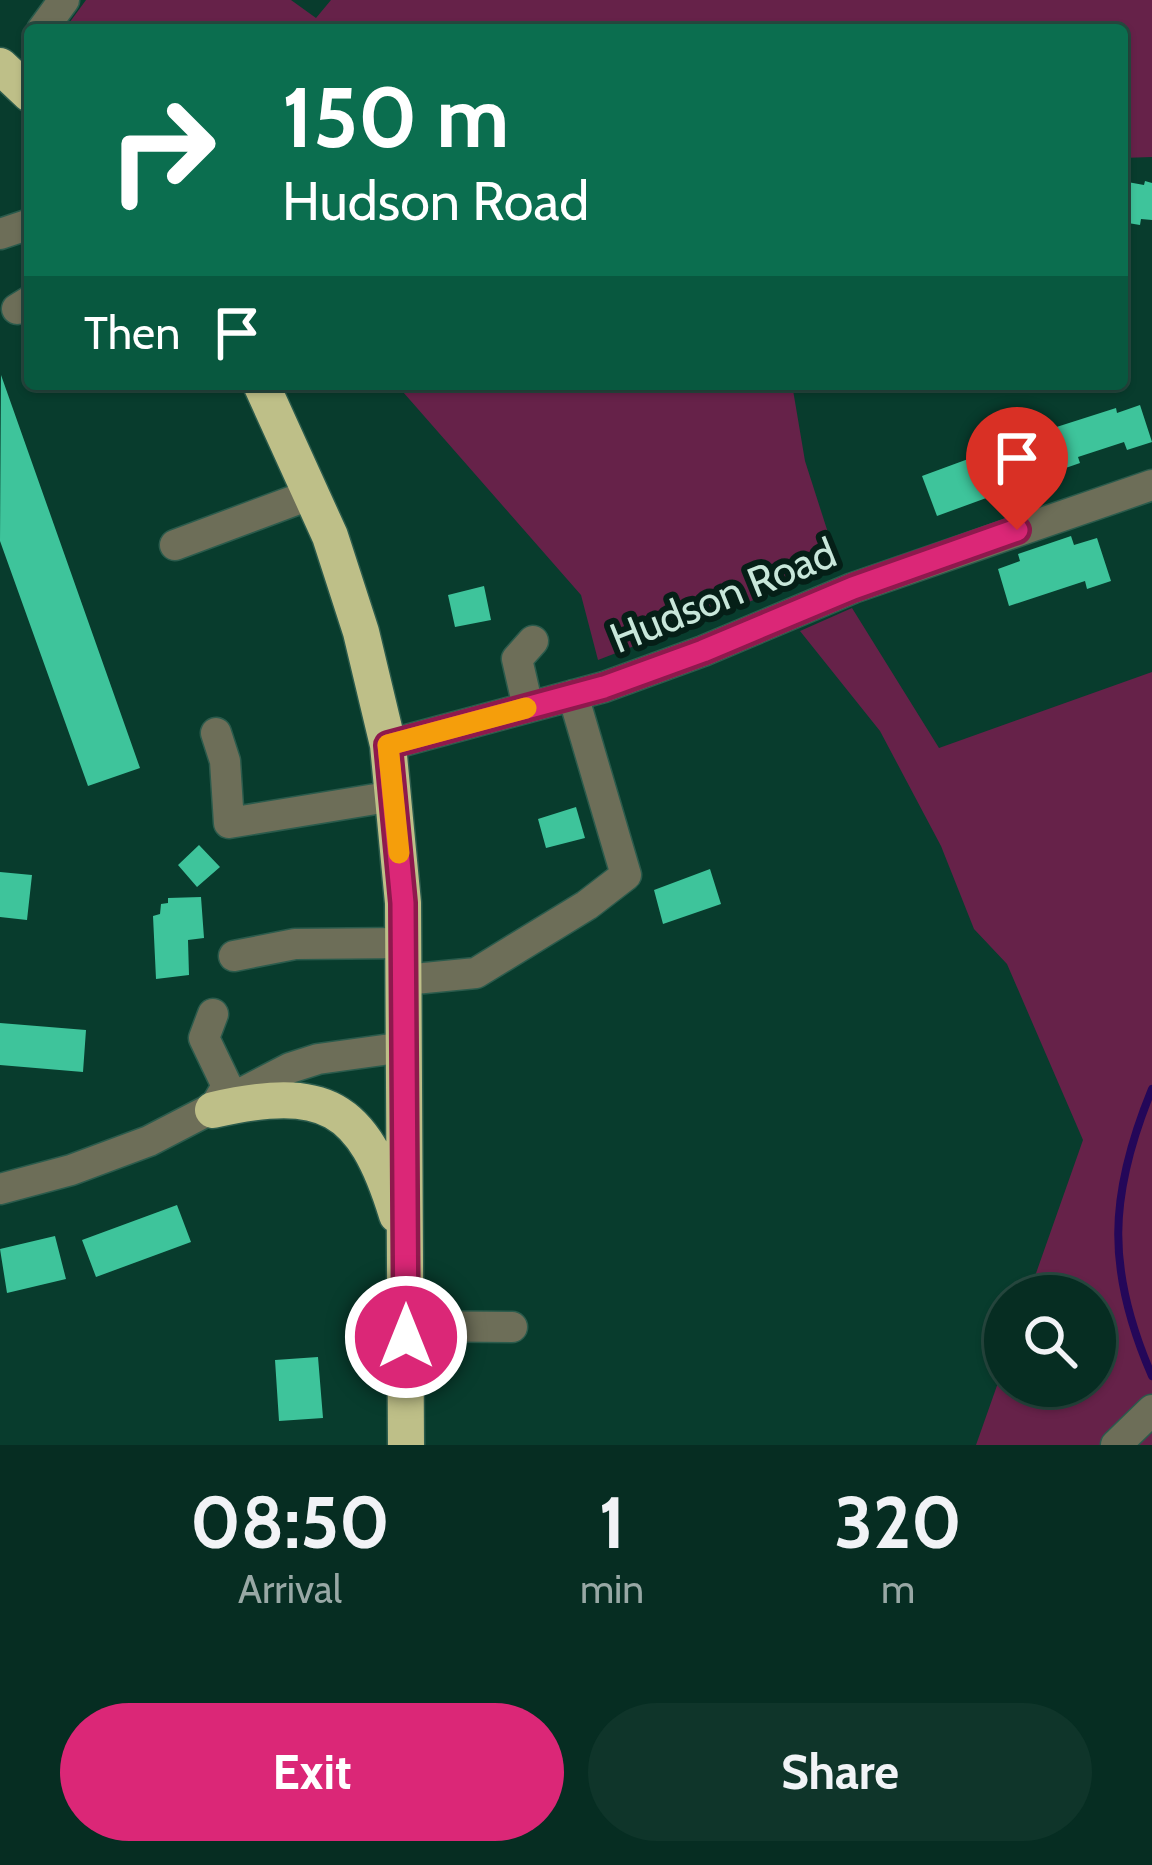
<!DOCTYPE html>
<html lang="en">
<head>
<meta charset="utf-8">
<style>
	body { margin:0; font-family:Cabin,sans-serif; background:#0f352a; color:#f1f3f6; height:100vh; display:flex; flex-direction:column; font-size:45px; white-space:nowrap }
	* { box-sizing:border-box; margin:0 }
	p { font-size:39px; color:#98a8a5 }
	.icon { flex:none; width:66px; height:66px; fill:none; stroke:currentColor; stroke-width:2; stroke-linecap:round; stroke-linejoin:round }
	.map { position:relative; height:1445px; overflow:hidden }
	.drawer { display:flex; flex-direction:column; background:#062d22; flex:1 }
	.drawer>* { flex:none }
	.top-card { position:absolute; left:24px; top:24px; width:1104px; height:366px; border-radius:12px; box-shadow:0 3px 9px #0004,0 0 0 3px #274940; background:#0b6e4f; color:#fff; overflow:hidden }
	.buttons { position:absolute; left:984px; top:1275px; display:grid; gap:24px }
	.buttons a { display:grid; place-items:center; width:132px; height:132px; border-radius:50%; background:#062d22; box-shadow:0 3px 9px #0004,0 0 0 3px #274940; font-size:60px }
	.pin { position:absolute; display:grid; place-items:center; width:102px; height:102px; color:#fff; margin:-123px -51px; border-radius:50% 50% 50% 0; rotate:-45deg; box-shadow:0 0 12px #0007 }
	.pin .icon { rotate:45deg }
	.me { position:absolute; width:132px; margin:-66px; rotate:0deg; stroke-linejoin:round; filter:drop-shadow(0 0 9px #0008) }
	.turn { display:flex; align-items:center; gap:42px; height:252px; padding:0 60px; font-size:54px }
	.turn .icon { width:156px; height:156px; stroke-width:2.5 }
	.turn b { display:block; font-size:84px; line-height:102px }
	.then { display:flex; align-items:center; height:114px; padding:0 60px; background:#0003; gap:24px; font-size:45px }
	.eta { display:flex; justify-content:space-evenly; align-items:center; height:204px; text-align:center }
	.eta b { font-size:72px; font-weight:800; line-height:84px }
	.action { display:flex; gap:24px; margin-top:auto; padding:24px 60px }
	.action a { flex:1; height:138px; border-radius:72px; background:#db2777; color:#fff; font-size:48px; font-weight:800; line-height:138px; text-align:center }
	.action a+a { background:#0f352a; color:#f1f3f6 }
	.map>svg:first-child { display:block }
</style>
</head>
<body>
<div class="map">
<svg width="1152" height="1445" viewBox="0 0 1152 1445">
	<rect width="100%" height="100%" fill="#083c2d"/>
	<path fill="#662249" d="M86,0h205l25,18 15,-18h821v157l-30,1v-128h-1058z
		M396,384h396l13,77 34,106 -241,93 -17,-65z
		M852,608l87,140 213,-76v773h-176l29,-82v23h90v-90h-67l55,-156 -76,-176 -33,-35 -33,-83 -61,-115 -80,-100z"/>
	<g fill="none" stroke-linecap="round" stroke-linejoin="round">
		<path stroke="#240759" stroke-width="8" d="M1152,1089c-44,107 -46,181 0,287"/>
	</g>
	<path fill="#3ec49b" d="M1122,181l22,4 1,-4 7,2v37l-11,-1 -1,6 -18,-3z
		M1,375l139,393 -52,18 -88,-245z
		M1140,405l12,37 -25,8 -3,-8 -46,15 2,6 -23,8 -13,-40 72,-23 1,5z
		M1021,447l16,43 -23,8 -3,-9 -74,27 -15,-40 76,-28 2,7z
		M1071,536l3,9 23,-7 14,43 -24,8 -2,-8 -76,25 -11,-37 22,-8 -2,-7z
		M484,586l7,34 -36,7 -7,-32z
		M576,807l9,31 -39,10 -8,-29z
		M199,845l21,22 -23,20 -19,-22z
		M710,869l11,35 -58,20 -9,-34z
		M0,872l32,3 -5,45 -27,-3z
		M201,897l3,41 -16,2 1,35 -33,4 -3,-63 7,-2 1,-10 7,-1v-5z
		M0,1023l86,7 -3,42 -83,-7z
		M177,1205l14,37 -95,35 -14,-37z
		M55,1236l11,43 -59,14 -7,-44z
		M318,1357l5,61 -44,3 -4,-61z"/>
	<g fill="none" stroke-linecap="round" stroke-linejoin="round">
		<defs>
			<path id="minor" d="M42,30l22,-30
				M0,234l30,-10
				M17,309l13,-8
				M175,545l137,-51
				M528,707l-11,-48 16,-18
				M216,733l9,28 4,62 165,-27
				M388,745l216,-58 99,-36 150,-63 299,-103
				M234,956l61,-12 108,-1
				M404,980l72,-7 111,-68 39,-30 -53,-180
				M213,1014l-9,24 23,48 -14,24
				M0,1189l71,-19 78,-29 141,-73 28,-9 87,-12
				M405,1326l107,1
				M1116,1445l36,-35"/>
			<path id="highway" d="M0,66l30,28
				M261,384l69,152 31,96 27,113 15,158 3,542
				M213,1110c111,-25 150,-6 184,105"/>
		</defs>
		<use href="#minor" stroke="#2b5b4c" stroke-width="33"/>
		<use href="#highway" stroke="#2b5b4c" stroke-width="39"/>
		<use href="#minor" stroke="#6d6e58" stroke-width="30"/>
		<use href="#highway" stroke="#bebf88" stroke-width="36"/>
	</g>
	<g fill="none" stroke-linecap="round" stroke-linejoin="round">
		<defs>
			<path id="route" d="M406,1337l-3,-434 -15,-158 216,-58 99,-36 150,-63 164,-58"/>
		</defs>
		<use href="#route" stroke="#8e194d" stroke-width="30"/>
		<use href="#route" stroke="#db2777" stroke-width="21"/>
		<path stroke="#f59e0b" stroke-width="21" d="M399,853l-11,-108 138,-37"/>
	</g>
	<g text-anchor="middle" stroke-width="12" stroke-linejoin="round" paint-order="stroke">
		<g font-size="42" fill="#c8e7da" stroke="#051f17">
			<text transform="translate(723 595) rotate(-22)" y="15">Hudson Road</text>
		</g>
	</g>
</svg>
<div class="buttons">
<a><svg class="icon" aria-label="search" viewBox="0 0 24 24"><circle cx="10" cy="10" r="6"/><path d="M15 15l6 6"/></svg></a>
</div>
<div class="pin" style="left:1017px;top:530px;background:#d93025"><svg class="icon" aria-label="arrive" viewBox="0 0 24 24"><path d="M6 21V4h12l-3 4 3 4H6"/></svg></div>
<svg class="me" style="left:406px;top:1337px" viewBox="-20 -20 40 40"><circle r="17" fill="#db2777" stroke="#fff" stroke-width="3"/><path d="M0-11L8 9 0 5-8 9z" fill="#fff"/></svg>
<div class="top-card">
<div class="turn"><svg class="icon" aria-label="right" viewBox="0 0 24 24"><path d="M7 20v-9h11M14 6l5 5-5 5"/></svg><div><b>150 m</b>Hudson Road</div></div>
<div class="then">Then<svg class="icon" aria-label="arrive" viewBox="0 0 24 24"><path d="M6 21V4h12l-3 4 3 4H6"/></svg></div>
</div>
</div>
<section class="drawer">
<div class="eta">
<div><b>08:50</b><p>Arrival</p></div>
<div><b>1</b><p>min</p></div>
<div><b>320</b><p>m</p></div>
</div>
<div class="action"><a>Exit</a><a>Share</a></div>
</section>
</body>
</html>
